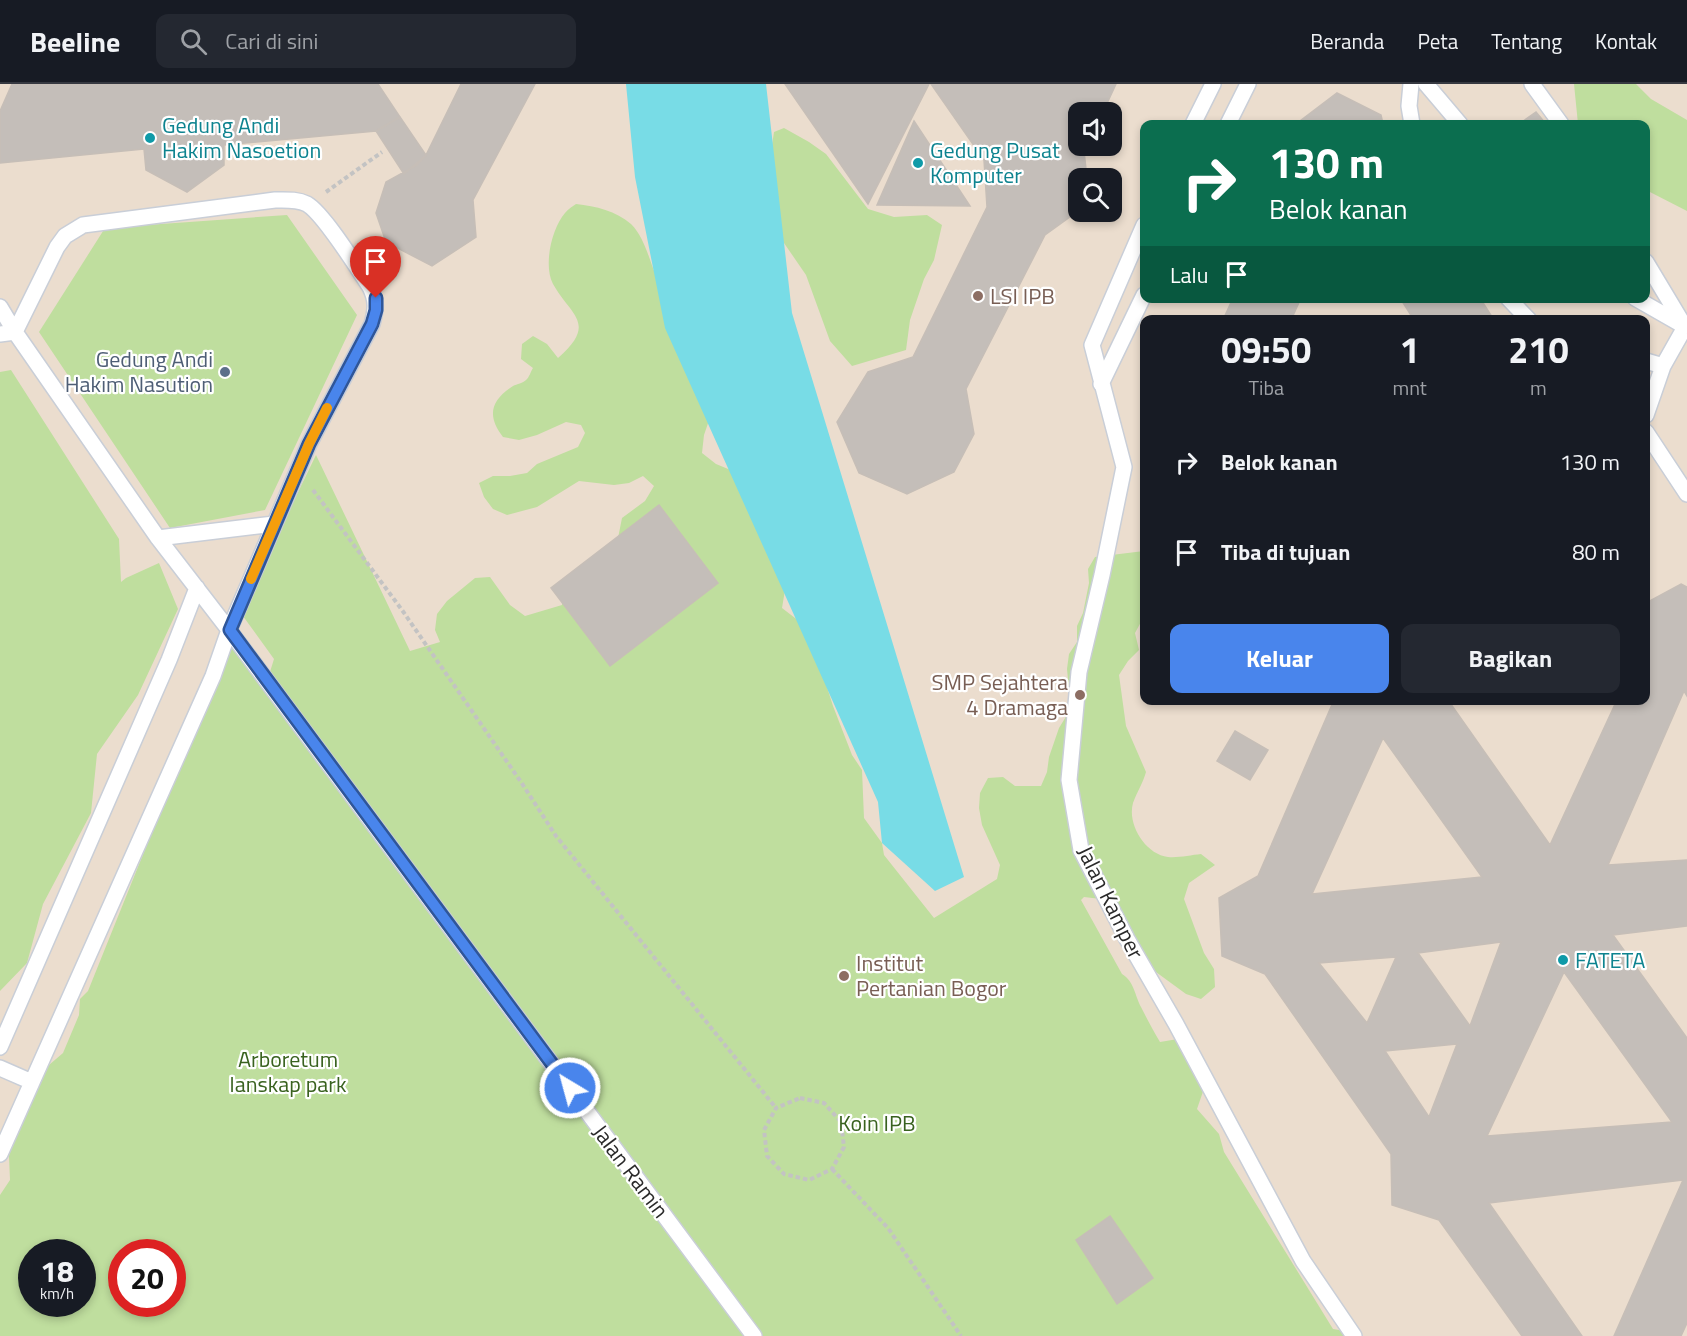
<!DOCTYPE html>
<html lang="id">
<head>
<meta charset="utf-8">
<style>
	body { margin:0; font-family:"Titillium Web",sans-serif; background:#242831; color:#f1f3f6; height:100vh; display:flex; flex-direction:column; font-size:22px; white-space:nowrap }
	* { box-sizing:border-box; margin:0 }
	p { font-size:20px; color:#9ea1a6 }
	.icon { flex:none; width:33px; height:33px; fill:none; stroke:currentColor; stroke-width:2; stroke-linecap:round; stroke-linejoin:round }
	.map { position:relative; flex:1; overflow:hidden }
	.panel { position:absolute; left:1140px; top:231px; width:510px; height:390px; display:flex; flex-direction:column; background:#171b24; border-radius:12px; box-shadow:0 3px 9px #0003 }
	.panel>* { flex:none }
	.guide { position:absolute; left:1140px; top:36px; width:510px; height:183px; border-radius:12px; box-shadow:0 3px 9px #0003; background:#0b6e4f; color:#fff; overflow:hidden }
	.controls { position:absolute; left:1068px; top:18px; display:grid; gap:12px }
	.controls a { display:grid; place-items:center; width:54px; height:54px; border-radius:12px; background:#171b24; box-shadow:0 3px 9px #0003; font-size:30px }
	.speed { position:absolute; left:18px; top:1155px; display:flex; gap:12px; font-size:30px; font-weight:700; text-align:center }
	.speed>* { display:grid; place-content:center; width:78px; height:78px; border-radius:50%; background:#171b24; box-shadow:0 3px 9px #0003; line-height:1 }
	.speed small { font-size:15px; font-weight:400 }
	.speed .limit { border:9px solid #d22; background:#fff; color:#111 }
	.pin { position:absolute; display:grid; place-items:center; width:51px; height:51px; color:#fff; margin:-62px -26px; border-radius:50% 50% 50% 0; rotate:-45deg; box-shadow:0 0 6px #0007 }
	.pin .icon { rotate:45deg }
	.me { position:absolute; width:66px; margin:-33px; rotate:323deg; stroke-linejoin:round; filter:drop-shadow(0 0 4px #0008) }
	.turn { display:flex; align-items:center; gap:21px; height:126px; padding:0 30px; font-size:27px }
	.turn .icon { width:78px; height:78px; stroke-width:2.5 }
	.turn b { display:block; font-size:42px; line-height:51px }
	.then { display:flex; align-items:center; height:57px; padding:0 30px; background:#0003; gap:12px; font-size:22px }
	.eta { display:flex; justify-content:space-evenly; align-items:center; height:102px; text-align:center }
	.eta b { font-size:36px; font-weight:700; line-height:42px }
	.action { display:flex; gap:12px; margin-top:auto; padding:12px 30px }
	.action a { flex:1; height:69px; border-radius:12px; background:#4985ec; color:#fff; font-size:24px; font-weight:700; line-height:69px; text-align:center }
	.action a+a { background:#242831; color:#f1f3f6 }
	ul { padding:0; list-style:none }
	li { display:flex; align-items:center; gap:18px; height:90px; padding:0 30px }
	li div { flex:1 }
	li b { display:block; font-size:22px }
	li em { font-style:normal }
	header { display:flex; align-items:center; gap:36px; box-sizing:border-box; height:84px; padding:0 30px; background:#171b24; border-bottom:2px solid #363941 }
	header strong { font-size:28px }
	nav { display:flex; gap:33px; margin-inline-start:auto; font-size:21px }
	.search { width:420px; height:54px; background:#242831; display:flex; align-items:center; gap:15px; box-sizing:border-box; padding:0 21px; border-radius:12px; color:#9ea1a6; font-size:22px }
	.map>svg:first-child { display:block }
</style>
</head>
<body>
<header>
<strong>Beeline</strong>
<div class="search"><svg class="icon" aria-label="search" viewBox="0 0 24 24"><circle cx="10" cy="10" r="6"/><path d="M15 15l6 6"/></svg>Cari di sini</div>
<nav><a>Beranda</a><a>Peta</a><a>Tentang</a><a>Kontak</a></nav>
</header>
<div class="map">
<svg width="1687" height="1252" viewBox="0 0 1687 1252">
	<rect width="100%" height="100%" fill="#ebe3dd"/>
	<path fill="#ebddce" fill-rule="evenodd" d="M0,0h1687v1252h-1687zM1078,28h34v34h-34zM1144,40h502v174h-502zM1078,94h34v34h-34zM1144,236h502v380h-502zM32,1168h50v52h-50zM122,1168h50v52h-50z"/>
	<path fill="#bfde9e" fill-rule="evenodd" d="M1574,0h62l15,15 36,21v91l-41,-21v-66h-68z
		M784,44l25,14 17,12 42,55 26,8 33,-2 15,10 -8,35 -10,19 -14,41 -4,30 -54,16 -22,-25 -24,-66 -44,-64 12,-79z
		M576,120c20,2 40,7 55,20 14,14 18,36 26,54 19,42 39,83 58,125l-11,32 -2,18 14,11 17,7 52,119 -3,18 26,20 25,78 19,49 10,15 2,48 18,25 2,12 50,63 63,-39 3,-14 -18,-40 -3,-17 1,-15 8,-15 15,-1 12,9h26l6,-14 2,-15 10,-29 8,-13 3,-15 -3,-31 2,-15 8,-12v-16l6,-13 6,-30 -1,-14 7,-12 49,-6v54l-3,17 -6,11 4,17 -11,11 -9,14 7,51 20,46c-3,11 -9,20 -13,31 -6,21 12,51 35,54 10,1 23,-2 33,-3l14,11 -26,18 -5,16 20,54 10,16 1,18 -14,12 -15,-5 -41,-30 -44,-65 -17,-2 -3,3 41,74c12,7 13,22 19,33 6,12 12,23 19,35l18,-3 30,38 -11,32 22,25 5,18 109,177 18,3 -4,4h-1347v-141l10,-15 -1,-24 4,-27 29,-58 21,-18 16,-38 1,-16 8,-8 143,-355 38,39 5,-16 -34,-47 76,-157 94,196 30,-9 -5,-12 2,-16 10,-13 28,-23 15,-1 20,28 15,11 37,-11 1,-8 53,-49 6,-30 23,-17 9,-15 -11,-10 -14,7 -15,2 -35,-4 -42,26 -30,8 -14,-6 -9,-12 -5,-14 14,-7h17l17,-3 10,-9 41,-17 7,-14 -4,-8 -15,-3 -29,13 -18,5 -16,-3c-16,-21 -13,-36 10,-51 4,-2 10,-3 13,-6 3,-2 5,-9 7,-12l-12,-9 1,-15 11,-8 14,8 11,14c40,-35 13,-42 -5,-74 -10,-19 -1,-56 12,-71 3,-4 8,-7 11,-9zM32,1168h50v52h-50zM122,1168h50v52h-50z
		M287,131l70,100 -92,195 -95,18 -131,-196 66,-104z
		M11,286l108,169 2,43 5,-4 33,-15 19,46 -40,86 -41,59 -6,59 -48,91 -16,59 -27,28v-619z"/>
	<path fill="#78dce6" d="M626,0h140l26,229 172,564 -29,14 -53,-48 -4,-41 -213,-474 -30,-151z"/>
	<path fill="#c4beb9" stroke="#c6beb7" stroke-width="1.5" fill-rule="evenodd" d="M12,0h366l22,33 -24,14 -152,14v20l-37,27 -41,-22 -2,-21 -144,14v-52z
		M461,0h74l-62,116 3,37 -44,29 -46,-24 -10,-29 10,-31 31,-17 9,-10z
		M785,0h144l-61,120z
		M931,0h185l-13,28h-25v34h9l-3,5 3,27h-9v33l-33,24 -79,154 8,45 -20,38 -47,22 -48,-21 -22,-51 31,-50 45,-15 74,-150 -3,-47z
		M1337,9l44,22 2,9h-87z
		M1536,28l10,12h-27z
		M400,33l26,38 -22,19 -28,-43z
		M914,37l56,85 -93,-1z
		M1233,214h68l-10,22h-68z
		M1400,214h80l14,22h-80z
		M659,421l59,78 -108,83 -59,-78z
		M1681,500l6,3v109l-3,-5 -76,174 79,-5v66l-74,9 74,103v285l-6,13h-67l69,-156 -194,23 93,133h-60l-83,-116 -47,-15 -1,-51 -126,-180 -43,-18 -3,-58 39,-22 76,-176h114l102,145 67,-145h29v-97zM1383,654l99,139 -170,17zM1501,858l-31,84 -52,-73zM1396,873l-29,66 -48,-60zM1564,888l108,150 -185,14zM1457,960l-28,73 -44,-66z
		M1235,647l33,19 -18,30 -33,-19z
		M1110,1132l43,62 -36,26 -41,-64z"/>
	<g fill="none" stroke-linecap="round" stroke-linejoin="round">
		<defs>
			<path id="lane" d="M1411,0l-2,22 3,18
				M1426,0l34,40
				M1532,0l29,40
				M1193,40l20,-40
				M1228,40l20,-40
				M1144,141l-52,120 32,122 -22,108 -23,97 -10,108 12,70 46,89 49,85 127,237 51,75
				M1646,178l39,65 -22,39 -17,49
				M1508,214l21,22
				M1635,214l49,28
				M0,223l15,25 143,206 71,92 80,-186 63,-120c4,-14 5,-23 -2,-37 -12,-18 -46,-73 -63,-83 -10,-5 -21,-4 -32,-4l-192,25 -18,11 -8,11 -42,85
				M0,250l15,-2
				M1646,277l17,5
				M1101,300l43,-89
				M1646,348l41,62
				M158,454l116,-14
				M229,546l525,706
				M0,963l169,-387 28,-72
				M0,984l32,14
				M0,1070l213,-478 16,-46"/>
		</defs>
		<use href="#lane" stroke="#c9ced7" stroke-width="18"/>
		<path stroke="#c3c3c3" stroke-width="4" stroke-dasharray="4.5 3" stroke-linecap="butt" d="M326,108l56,-40
			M313,406l89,120 119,172 35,54 220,272
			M800,1014l24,5 17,19 3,25 -12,22 -23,11 -25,-6 -17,-18 -3,-26 12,-22z
			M832,1085l56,59 73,108"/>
		<use href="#lane" stroke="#fff" stroke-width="15"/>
	</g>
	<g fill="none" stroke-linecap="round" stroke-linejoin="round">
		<defs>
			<path id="route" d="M376,214v12l-4,14 -63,120 -79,186 340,458"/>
		</defs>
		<use href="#route" stroke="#2f5699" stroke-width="15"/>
		<use href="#route" stroke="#4985ec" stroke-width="10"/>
		<path stroke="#f59e0b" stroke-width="10" d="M251,495l58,-135 18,-36"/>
	</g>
	<g fill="#0f9aa8" stroke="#fff" stroke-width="2">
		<circle cx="150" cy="54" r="6"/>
		<circle cx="918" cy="79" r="6"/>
		<circle cx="1563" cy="876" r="6"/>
	</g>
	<g fill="#8d6e63" stroke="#fff" stroke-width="2">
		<circle cx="978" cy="212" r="6"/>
		<circle cx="1080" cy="611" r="6"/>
		<circle cx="844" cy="892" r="6"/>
	</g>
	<circle fill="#5c6f8a" stroke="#fff" stroke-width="2" cx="225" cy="288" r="6"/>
	<g text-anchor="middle" stroke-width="4.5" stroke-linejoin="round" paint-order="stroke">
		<g font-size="22" fill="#0d838f" stroke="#fff" text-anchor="start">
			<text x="162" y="49">Gedung Andi<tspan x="162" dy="25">Hakim Nasoetion</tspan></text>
			<text x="930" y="74">Gedung Pusat<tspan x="930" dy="25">Komputer</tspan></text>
			<text x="1575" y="884">FATETA</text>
		</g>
		<g font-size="22" fill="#785e54" stroke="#fff" text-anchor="start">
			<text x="990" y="220">LSI IPB</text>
			<text x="1068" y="606" text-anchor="end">SMP Sejahtera<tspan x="1068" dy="25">4 Dramaga</tspan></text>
			<text x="856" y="887">Institut<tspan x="856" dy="25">Pertanian Bogor</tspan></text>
		</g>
		<g font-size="22" fill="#4e5e75" stroke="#fff" text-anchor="end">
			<text x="213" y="283">Gedung Andi<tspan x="213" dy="25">Hakim Nasution</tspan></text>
		</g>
		<g font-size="22" fill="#2a2a2a" stroke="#fff">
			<text transform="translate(1111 818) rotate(64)" y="8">Jalan Kamper</text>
			<text transform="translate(631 1087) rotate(53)" y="8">Jalan Ramin</text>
		</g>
		<g font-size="22" fill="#39621f" stroke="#fff">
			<text x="288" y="983">Arboretum<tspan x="288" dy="25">lanskap park</tspan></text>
			<text x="877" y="1047">Koin IPB</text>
		</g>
	</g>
</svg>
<div class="controls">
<a><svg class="icon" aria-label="sound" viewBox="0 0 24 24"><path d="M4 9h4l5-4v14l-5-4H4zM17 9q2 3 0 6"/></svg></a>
<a><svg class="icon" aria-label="search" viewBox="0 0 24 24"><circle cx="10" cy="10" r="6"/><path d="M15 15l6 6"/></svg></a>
</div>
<div class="speed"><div>18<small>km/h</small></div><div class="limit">20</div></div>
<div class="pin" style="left:376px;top:214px;background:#d93025"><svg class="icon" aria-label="arrive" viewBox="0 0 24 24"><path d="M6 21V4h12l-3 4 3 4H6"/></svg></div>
<svg class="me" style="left:570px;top:1004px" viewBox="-20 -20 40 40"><circle r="17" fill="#4985ec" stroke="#fff" stroke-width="3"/><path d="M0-11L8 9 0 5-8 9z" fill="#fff"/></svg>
<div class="guide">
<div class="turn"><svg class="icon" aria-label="right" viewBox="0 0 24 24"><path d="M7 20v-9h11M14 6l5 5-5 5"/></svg><div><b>130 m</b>Belok kanan</div></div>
<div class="then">Lalu<svg class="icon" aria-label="arrive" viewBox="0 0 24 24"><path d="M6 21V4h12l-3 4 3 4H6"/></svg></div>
</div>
<section class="panel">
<div class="eta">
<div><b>09:50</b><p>Tiba</p></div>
<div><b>1</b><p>mnt</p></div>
<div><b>210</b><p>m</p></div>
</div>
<ul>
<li><svg class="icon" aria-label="right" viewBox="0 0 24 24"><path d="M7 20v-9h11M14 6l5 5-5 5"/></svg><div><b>Belok kanan</b></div><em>130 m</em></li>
<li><svg class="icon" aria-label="arrive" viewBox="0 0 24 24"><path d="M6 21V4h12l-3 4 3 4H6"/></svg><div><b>Tiba di tujuan</b></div><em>80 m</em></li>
</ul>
<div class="action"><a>Keluar</a><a>Bagikan</a></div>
</section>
</div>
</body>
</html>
